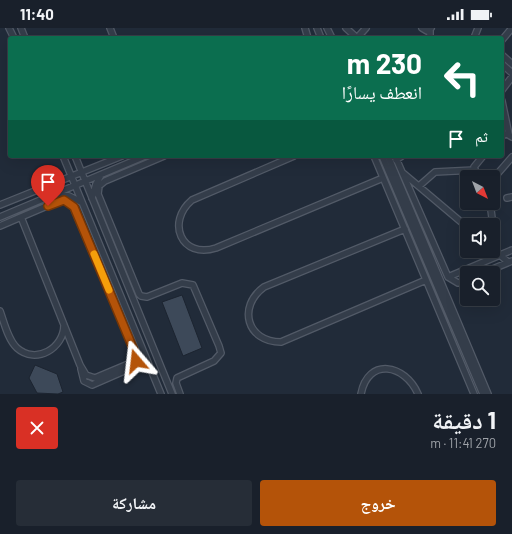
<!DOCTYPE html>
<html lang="ar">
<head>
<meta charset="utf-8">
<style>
	body { margin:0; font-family:Barlow,"Noto Naskh Arabic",sans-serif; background:#262d37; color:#f1f3f6; direction:rtl; height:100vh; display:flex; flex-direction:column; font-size:15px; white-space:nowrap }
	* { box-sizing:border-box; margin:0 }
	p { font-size:13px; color:#9fa3a9 }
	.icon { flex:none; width:22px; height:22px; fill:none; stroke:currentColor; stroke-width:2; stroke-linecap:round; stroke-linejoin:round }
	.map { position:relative; height:366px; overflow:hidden; direction:ltr }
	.details { display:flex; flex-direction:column; background:#19202b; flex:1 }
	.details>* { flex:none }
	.top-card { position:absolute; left:8px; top:8px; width:496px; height:122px; border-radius:4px; box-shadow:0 4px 16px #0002,0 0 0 1px #373e47; direction:rtl; background:#0b6e4f; color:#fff; overflow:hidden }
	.needle { width:26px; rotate:138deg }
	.controls { position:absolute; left:460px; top:142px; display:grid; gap:8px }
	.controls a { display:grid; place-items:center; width:40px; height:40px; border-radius:4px; background:#19202b; box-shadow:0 4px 16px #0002,0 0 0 1px #373e47; font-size:20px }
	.pin { position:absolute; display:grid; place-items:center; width:34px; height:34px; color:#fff; margin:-41px -17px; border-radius:50% 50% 50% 0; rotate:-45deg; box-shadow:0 0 4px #0007 }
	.pin .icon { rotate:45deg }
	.me { position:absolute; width:44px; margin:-22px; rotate:343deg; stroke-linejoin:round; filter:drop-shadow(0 0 3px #0008) }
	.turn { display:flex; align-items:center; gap:14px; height:84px; padding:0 16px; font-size:18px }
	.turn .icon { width:52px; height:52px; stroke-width:2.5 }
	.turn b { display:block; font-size:28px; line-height:34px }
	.then { display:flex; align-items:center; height:38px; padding:0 16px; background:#0003; gap:8px; font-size:15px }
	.round { display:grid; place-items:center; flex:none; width:42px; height:42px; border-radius:4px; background:#262d37 }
	.headline { display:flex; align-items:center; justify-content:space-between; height:68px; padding:0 16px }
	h1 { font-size:24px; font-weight:700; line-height:30px }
	.button { display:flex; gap:8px; margin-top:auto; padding:8px 16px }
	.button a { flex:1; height:46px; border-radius:4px; background:#b45309; color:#fff; font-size:16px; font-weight:700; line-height:46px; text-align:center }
	.button a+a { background:#262d37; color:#f1f3f6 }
	.status { display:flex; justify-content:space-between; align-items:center; height:28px; padding:0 20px; background:#19202b; direction:ltr }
	.status svg { height:11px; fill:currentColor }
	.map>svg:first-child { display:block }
</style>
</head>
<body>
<div class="status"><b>11:40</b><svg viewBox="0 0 49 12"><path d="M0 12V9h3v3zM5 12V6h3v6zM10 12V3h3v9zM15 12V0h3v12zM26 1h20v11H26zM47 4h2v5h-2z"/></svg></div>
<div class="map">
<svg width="512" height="366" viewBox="0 0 512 366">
	<rect width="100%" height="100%" fill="#212b39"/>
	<path fill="#3d4959" stroke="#1c2430" d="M182,267l20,53 -19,8 -21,-54z
		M35,337l22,9 6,18 -5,2 -21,-1 -8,-15z"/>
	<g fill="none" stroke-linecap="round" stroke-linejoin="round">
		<defs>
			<path id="minor" d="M9,0l5,10
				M21,0l4,10
				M110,0l4,10
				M305,0l3,10
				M317,0l4,10
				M327,0l5,10
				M346,0l11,10
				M422,0l5,3 4,-3
				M357,10l9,-10
				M430,10v-8
				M474,10l4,-10
				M502,12l10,-12
				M502,27l10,9
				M502,36l10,9
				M502,62l10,-13
				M502,73l7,34
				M502,107l5,-1 5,3
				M63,128l98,238
				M75,128l97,238
				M164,128l-59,25 -6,5 -1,8 41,100 2,2 6,1 35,-14 11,2 26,61 2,7 -7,8 -37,17 -1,5 4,11
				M294,128l-102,44c-26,22 -11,59 24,48l167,-70
				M374,128l100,238
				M382,128l101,238
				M388,128l100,238
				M395,128l53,121 10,6 9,-3
				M396,132l6,-4
				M403,145l64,54
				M481,149l-5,-5 -2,-5 9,-11
				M493,151l19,-22
				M419,158l16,-14 40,-2
				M58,166l11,2 12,6
				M92,170l4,-14 5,-9
				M507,170l5,-1
				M490,175l3,22
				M0,177l122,-49
				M0,189l145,-61
				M0,198l21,-9
				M405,201l-141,58c-27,20 -17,55 17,55l145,-62
				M493,221l15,13
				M483,245l29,-12
				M448,249l64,-27
				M0,283c4,11 8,29 17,37 19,17 47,0 47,-23
				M136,333l-1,-8 -63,-149 -11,-4 -40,17 59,148 6,10 9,3 50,-21
				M81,341l3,12 8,4 55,-24
				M361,366c7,-37 44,-30 57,0"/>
		</defs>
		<use href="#minor" stroke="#525a67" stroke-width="8"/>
		<use href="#minor" stroke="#343d4a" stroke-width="5.5"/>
	</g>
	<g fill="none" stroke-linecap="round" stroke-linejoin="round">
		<defs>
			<path id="route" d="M48,178l16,-6 10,7 61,146 1,8"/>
		</defs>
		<use href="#route" stroke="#753606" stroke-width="10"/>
		<use href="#route" stroke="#b45309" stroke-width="7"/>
		<path stroke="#f59e0b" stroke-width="7" d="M94,226l15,36"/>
	</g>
</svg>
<div class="controls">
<a><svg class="needle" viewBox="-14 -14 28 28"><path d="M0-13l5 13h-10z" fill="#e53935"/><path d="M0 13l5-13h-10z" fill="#9fa3a9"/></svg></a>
<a><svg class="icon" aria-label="sound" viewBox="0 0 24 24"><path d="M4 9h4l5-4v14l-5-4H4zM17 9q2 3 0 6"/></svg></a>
<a><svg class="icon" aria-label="search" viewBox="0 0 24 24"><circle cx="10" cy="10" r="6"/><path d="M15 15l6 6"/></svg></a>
</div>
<div class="pin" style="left:48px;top:178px;background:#d93025"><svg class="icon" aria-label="arrive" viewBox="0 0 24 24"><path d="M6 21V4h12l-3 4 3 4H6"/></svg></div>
<svg class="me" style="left:136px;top:333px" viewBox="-20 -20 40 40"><path d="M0-17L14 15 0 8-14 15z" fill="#b45309" stroke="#fff" stroke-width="4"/></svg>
<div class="top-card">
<div class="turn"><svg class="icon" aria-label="left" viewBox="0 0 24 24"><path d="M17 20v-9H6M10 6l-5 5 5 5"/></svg><div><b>230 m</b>انعطف يسارًا</div></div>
<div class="then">ثم<svg class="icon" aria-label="arrive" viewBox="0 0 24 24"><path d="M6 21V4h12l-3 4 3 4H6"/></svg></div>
</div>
</div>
<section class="details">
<div class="headline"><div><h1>1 دقيقة</h1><p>270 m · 11:41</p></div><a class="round" style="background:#d93025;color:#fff"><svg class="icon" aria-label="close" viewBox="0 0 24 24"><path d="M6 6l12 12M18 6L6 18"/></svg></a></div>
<div class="button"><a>خروج</a><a>مشاركة</a></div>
</section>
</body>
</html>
